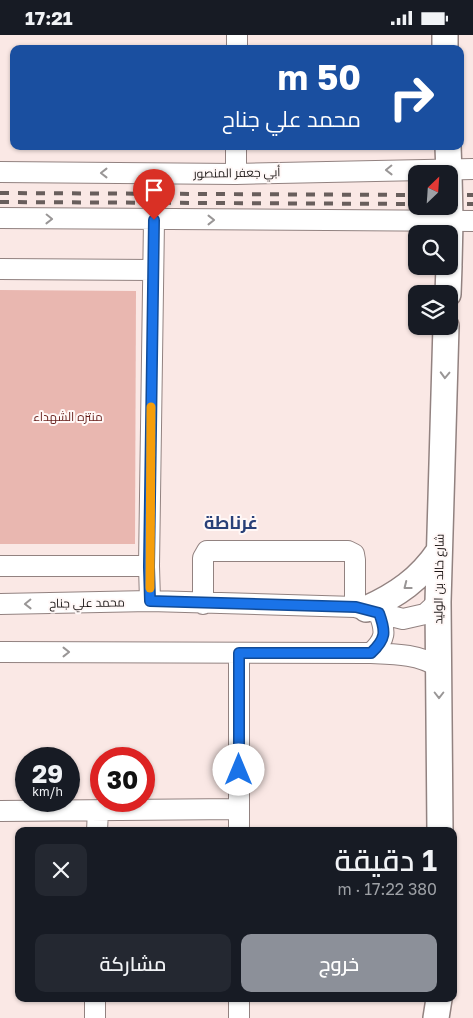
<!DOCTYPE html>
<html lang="ar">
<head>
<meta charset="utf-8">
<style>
	body { margin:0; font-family:"Golos Text",Cairo,sans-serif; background:#242831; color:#f1f3f6; direction:rtl; height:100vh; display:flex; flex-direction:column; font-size:19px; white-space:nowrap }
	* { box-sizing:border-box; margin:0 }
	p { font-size:16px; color:#9ea1a6 }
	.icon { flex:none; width:28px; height:28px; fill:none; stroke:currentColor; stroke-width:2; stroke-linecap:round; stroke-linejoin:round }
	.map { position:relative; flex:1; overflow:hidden; direction:ltr }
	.side { position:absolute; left:15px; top:792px; width:442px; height:175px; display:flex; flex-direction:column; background:#171b24; border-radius:10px; box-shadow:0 1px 4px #0004; direction:rtl }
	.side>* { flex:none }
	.top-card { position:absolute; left:10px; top:10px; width:454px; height:105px; border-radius:10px; box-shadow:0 1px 4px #0004; direction:rtl; background:#1a4fa0; color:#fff; overflow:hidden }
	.needle { width:32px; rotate:25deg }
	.tools { position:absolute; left:408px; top:130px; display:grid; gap:10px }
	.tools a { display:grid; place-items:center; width:50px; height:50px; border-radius:10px; background:#171b24; box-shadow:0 1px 4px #0004; font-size:25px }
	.speed { position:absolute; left:15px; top:712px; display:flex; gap:10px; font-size:25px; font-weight:700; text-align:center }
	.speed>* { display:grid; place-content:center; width:65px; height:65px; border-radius:50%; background:#171b24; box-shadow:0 1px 4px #0004; line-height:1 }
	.speed small { font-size:12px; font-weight:400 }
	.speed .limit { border:8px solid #d22; background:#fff; color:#111 }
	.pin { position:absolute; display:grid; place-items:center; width:42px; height:42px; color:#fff; margin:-51px -21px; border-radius:50% 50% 50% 0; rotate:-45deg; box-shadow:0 0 5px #0007 }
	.pin .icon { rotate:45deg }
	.me { position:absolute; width:55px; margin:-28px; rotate:0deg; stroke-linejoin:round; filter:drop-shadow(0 0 4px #0008) }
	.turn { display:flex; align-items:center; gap:18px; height:105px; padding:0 20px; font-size:22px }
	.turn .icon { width:65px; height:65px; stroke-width:2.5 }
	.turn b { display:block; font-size:35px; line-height:42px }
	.round { display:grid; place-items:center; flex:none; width:52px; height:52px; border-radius:10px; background:#242831 }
	.summary { display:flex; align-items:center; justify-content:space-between; height:85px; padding:0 20px }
	h1 { font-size:30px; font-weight:600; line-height:38px }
	.cta { display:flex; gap:10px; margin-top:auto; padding:10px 20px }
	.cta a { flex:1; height:58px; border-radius:10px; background:#8c9099; color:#fff; font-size:20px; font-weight:600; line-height:58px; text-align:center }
	.cta a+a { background:#242831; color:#f1f3f6 }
	.status { display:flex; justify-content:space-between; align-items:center; height:35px; padding:0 25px; background:#171b24; direction:ltr }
	.status svg { height:14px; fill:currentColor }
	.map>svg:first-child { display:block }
</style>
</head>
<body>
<div class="status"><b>17:21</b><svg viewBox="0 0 49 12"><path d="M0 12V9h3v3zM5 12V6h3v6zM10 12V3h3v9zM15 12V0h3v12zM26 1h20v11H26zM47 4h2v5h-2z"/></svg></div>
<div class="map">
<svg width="473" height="983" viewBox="0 0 473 983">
	<rect width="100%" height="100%" fill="#fae8e5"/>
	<path fill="#e9b7b0" d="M0,255l136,1 -1,253h-135z"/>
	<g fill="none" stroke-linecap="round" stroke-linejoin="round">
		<defs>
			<path id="minor" d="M237,14v-14
				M0,137l236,2 237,-5
				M236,139v-28
				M0,183l473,3
				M0,234l153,1
				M0,531h149
				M150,566l-1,-35 5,-346
				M0,569l150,-3 205,6 48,12 22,-5 13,-12
				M203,569v-46l4,-7h141l6,3 1,6v47
				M0,617l371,1c24,1 47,1 68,14
				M371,618c15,-14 15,-21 8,-40
				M0,776l239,-2
				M97,796l1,-21
				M239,796v-178
				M95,983v-19
				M239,983v-19"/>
			<path id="major" d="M445,0v14
				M448,111l1,28
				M449,140l1,45 -1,44
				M448,259l1,-28
				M366,574c31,-14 54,-30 73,-58
				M440,796l-2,-229 8,-276
				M436,983l3,-19"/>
		</defs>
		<use href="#minor" stroke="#928280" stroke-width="22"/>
		<use href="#major" stroke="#928280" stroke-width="28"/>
		<use href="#minor" stroke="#fff" stroke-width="20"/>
		<use href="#major" stroke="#fff" stroke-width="25"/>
		<path stroke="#685e5c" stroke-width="4" stroke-dasharray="9 9" stroke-linecap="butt" d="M0,158l416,2
			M449,160h24
			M0,167l416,2
			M449,169h24"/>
	</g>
	<defs><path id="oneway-chevron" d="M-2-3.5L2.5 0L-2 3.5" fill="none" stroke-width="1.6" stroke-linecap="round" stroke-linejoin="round" transform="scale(1.25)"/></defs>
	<g stroke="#999696">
		<use href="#oneway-chevron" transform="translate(389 135) rotate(179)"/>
		<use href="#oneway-chevron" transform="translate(104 138) rotate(-180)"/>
		<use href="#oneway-chevron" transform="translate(49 184) rotate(1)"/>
		<use href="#oneway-chevron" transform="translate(211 185)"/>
		<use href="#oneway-chevron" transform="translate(445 340) rotate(92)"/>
		<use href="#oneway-chevron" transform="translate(407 551) rotate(142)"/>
		<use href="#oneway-chevron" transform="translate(28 569) rotate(179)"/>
		<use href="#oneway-chevron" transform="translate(66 617)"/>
		<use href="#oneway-chevron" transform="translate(439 660) rotate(90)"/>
	</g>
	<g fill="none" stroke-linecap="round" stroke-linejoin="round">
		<defs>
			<path id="route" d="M154,185l-5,347 1,34 206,6 23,6c7,19 7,26 -8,40h-132v117"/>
		</defs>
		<use href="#route" stroke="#114b97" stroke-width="12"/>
		<use href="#route" stroke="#1a73e8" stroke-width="9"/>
		<path stroke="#f59e0b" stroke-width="9" d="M150,553l1,-181"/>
	</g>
	<g text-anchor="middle" stroke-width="4" stroke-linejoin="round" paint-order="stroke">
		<g font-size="12" fill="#1c1615" stroke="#fff8f7">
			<text transform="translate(237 138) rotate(-1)" y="4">أبي جعفر المنصور</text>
			<text transform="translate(439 544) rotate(-89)" y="4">شارع خالد بن الوليد</text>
			<text transform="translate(87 568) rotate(-1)" y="4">محمد علي جناح</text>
		</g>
		<g font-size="12" fill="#641b17" stroke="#fff8f7">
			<text x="68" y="386">منتزه الشهداء</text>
		</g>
		<g font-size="18" font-weight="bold" fill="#294078" stroke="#fff8f7">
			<text x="231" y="494">غرناطة</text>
		</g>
	</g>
</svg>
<div class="tools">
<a><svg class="needle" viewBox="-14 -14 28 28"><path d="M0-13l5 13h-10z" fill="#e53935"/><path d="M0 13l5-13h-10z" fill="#9ea1a6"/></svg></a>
<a><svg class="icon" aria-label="search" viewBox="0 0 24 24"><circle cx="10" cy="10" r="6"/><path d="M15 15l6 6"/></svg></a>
<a><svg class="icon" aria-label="layers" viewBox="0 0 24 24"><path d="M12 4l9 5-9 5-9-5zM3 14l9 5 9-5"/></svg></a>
</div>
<div class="speed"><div>29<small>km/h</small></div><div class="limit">30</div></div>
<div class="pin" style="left:154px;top:185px;background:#d93025"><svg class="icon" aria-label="arrive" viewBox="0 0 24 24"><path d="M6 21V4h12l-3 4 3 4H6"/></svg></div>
<svg class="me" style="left:239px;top:735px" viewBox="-20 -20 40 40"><circle r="19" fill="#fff"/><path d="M0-13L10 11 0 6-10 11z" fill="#1a73e8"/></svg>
<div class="top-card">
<div class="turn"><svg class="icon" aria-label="right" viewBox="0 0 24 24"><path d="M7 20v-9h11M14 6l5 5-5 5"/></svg><div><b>50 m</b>محمد علي جناح</div></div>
</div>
<section class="side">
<div class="summary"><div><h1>1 دقيقة</h1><p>380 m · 17:22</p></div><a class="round"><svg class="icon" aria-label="close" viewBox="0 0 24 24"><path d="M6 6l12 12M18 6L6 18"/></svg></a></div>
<div class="cta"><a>خروج</a><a>مشاركة</a></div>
</section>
</div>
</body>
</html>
